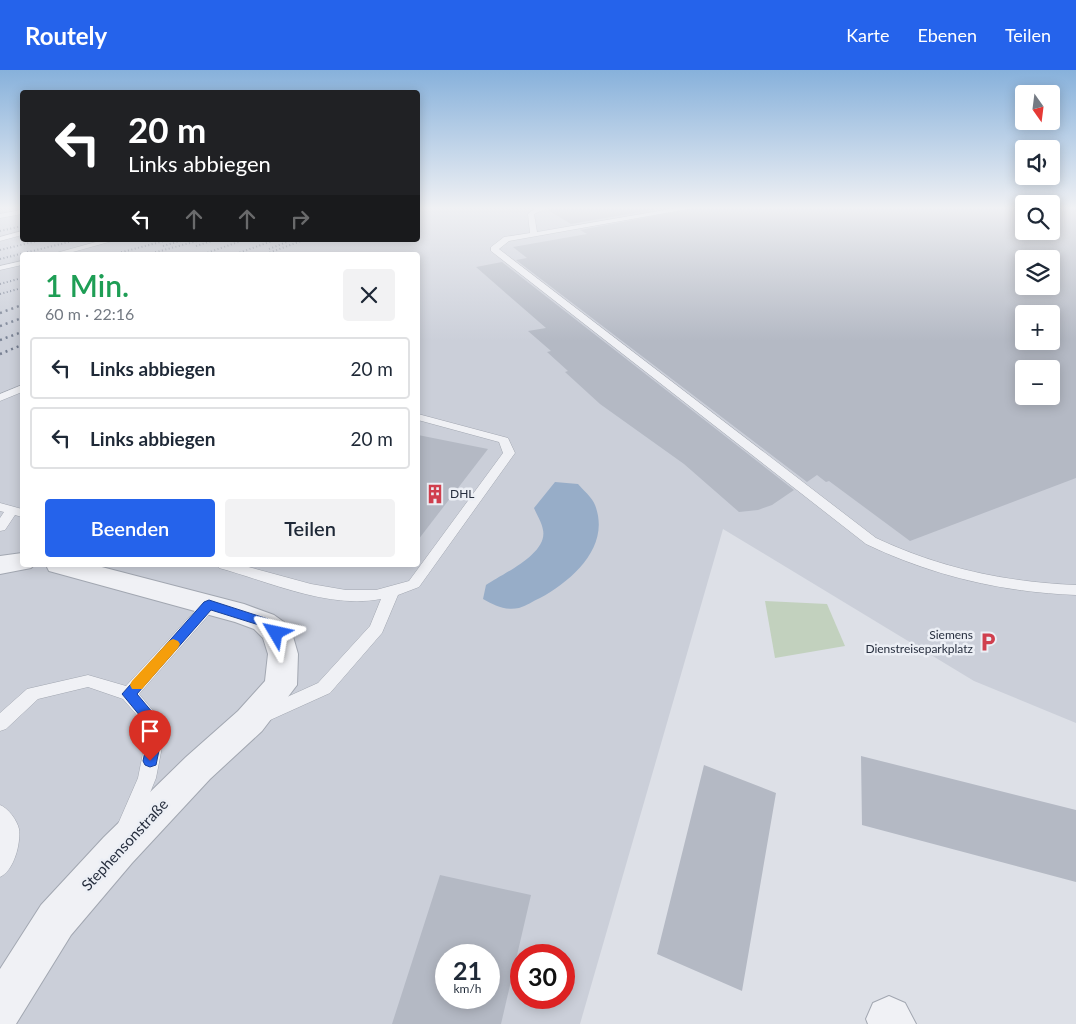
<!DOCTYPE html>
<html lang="de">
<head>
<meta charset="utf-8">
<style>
	body { margin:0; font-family:Lato,sans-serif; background:#f2f2f3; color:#1f2937; height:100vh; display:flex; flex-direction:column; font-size:19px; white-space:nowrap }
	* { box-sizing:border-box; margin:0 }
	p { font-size:16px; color:#747a83 }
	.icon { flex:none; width:28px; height:28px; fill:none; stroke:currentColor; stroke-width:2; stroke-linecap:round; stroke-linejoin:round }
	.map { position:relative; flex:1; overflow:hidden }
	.sheet { position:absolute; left:20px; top:182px; width:400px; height:315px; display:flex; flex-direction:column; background:#fff; border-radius:5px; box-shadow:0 2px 12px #0003 }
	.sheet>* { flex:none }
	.banner { position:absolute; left:20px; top:20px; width:400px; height:152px; border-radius:5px; box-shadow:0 2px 12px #0003; background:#202124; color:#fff; overflow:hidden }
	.needle { width:32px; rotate:166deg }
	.tools { position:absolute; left:1015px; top:15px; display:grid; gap:10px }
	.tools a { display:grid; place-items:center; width:45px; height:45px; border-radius:5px; background:#fff; box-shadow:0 2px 12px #0003; font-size:25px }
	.speed { position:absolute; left:435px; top:874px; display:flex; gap:10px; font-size:25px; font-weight:700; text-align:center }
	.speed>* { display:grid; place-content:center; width:65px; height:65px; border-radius:50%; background:#fff; box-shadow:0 2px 12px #0003; line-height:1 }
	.speed small { font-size:12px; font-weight:400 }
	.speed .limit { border:8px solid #d22; background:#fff; color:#111 }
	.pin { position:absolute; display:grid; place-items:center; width:42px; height:42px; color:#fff; margin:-51px -21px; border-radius:50% 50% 50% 0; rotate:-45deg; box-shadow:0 0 5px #0007 }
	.pin .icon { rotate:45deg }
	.me { position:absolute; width:55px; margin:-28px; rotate:306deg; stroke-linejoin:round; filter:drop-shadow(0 0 4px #0008) }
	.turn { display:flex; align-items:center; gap:18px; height:105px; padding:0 25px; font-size:22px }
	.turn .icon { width:65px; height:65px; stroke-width:2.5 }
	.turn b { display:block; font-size:35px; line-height:42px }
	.lanes { display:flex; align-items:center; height:48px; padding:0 25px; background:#0003; justify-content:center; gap:25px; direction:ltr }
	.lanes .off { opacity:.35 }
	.round { display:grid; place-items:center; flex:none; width:52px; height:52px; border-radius:5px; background:#f2f2f3 }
	.summary { display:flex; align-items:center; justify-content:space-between; height:85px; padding:0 25px }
	h1 { font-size:30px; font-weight:600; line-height:38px; color:#1e9e55 }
	.cta { display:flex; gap:10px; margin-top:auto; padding:10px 25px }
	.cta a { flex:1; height:58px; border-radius:5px; background:#2563eb; color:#fff; font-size:20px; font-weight:600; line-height:58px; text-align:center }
	.cta a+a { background:#f2f2f3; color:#1f2937 }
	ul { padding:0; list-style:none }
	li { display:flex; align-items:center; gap:15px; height:62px; margin:0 10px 8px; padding:0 15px; border:2px solid #e0e1e3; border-radius:5px }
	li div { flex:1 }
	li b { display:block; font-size:19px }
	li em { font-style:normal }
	header { display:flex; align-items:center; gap:30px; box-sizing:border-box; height:70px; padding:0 25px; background:#2563eb; color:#fff }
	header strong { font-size:24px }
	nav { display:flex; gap:28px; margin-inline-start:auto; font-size:18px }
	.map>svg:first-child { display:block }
</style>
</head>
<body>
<header>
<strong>Routely</strong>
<nav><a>Karte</a><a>Ebenen</a><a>Teilen</a></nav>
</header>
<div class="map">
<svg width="1076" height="954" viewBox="0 0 1076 954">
	<rect width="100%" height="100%" fill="#dde0e7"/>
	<path fill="#cbcfd9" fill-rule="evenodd" d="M0,137h22v33h396v-33h606v24h27l25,-24v516l-102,-42 -251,-152 -143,495h-580zM22,185h396v310h-396zM1024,189h27v27h-27zM1024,244h27v27h-27zM1024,299h27v27h-27zM446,885h43v43h-43zM521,885h43v43h-43z"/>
	<path fill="#c2d1be" d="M765,531l62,3 18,42 -70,12z"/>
	<path fill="#97adc8" d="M555,412l23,2c5,6 14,13 17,21 16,41 -22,75 -55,93 -7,3 -14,8 -21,10 -14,3 -25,-3 -36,-9l3,-14c16,-11 62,-31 57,-55 -1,-7 -6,-15 -9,-22z"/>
	<path fill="#b4b9c4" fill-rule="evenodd" d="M551,137h118l-98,17 -23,-14z
		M701,137h323v24h27v-24h25v271l-166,63 -81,-60 -3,1 -9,-7 -10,7 -291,-222 11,-2 -14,-11 74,-13 -7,-4zM1024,189h27v27h-27zM1024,244h27v27h-27zM1024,299h27v27h-27z
		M502,192l292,228 -22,15 -14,5 -19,2 -55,-48 -84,-60 -35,-32 3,-1 -21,-19 4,-1 -23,-20 18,-3 -70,-61z
		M418,365l70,14 -70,91z
		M861,686l215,54v72l-214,-57z
		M704,695l72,28 -34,198 -85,-37z
		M440,805l91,20 -30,129h-109zM446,885h43v43h-43z"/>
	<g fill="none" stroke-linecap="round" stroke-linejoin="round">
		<defs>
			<path id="lane" d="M537,137h12l-15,7 3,18 145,-25h17l-190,34 -10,8 377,289c64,30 129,44 200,47v10c-74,-3 -143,-19 -210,-51l-375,-293v-4l13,-10 26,-4 -2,-19z
				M22,140v4l-22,4v-4z
				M22,161v4l-22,6v-4z
				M103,170h13l-54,15h-13z
				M22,191v4l-22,5v-4z
				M22,315v7l-22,9v-7z
				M418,344l90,24 7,15 -96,134 -21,8 -16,38 -52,60 -62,28 -6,2 -6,-2 -3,-5 3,-5 62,-28 52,-57 11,-27c-53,10 -111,-17 -162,-31l-2,-3h24l70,19 35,6h30l33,-9 94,-128 -4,-11 -81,-22z
				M0,433l22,6v8l-7,-2 -10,15 -5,1v-13l4,-6 -4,-1z
				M209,530l5,1 2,4 -2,4 -75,85 27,32 -10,52 -21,52 -7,3 -7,-3 -3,-6 20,-46 10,-50 -25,-29 -35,-12 -50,12 -32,30 -6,2v-18l27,-24 61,-14 38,11 78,-85z
				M0,735c8,3 17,15 19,24 2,14 -5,42 -19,48z"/>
			<path id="street" d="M22,483v12h12l-3,3 -31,6v-18z
				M46,495h48l150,39 30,11 14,10 4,8 6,21 -1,31 -35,46 -52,48 -78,84 -61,72 -55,89h-16v-55l41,-64 63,-68 82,-80 52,-46 27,-30 3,-27 -5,-16 -9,-9 -19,-7 -186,-51z
				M889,926l16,7 11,21h-48l-2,-5 7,-16z"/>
		</defs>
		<use href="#lane" stroke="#a2a7b1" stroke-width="1"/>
		<use href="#street" stroke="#a2a7b1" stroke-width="2"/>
		<use href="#lane" fill="#f0f1f5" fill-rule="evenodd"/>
		<use href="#street" fill="#f0f1f5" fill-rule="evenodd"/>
		<path stroke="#767f91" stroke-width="2" stroke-dasharray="1 2.5" stroke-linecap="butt" d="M0,138l5,-1
			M0,161l22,-5
			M163,176l21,-6
			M196,176l19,-6
			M269,179l23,-9
			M0,180l41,-10
			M111,185l57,-15
			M145,185l56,-15
			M201,185l43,-15
			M233,185l42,-15
			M263,185l41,-15
			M0,189l77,-19
			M0,214l22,-6
			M0,224l22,-6"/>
		<path stroke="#767f91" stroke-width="2.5" stroke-dasharray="2 4" stroke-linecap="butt" d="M0,243l22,-8
			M0,256l22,-8
			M0,270l22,-8
			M0,284l22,-9"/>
	</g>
	<linearGradient id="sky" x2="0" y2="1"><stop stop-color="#87b1db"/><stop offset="0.51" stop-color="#f0f1f4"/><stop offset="1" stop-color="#f0f1f4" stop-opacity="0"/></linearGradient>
	<rect width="1076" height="271" fill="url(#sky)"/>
	<path fill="#2563eb" stroke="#184099" d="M209,530l59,19 15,14 -7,5 -17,-13 -48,-15 -74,84 27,32 -8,39 -6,2 -5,-2 -2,-4 7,-33 -28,-34 82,-92z"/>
	<path fill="#f59e0b" d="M173,569l5,2 2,3 -2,4 -36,41h-10l-2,-4 2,-4 37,-40z"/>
	<defs>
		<symbol id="building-bare" viewBox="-9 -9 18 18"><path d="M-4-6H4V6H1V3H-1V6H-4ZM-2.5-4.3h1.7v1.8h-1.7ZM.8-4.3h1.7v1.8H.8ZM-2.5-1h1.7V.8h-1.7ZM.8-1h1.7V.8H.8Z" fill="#d03f4e" stroke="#eceff5" stroke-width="2.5" paint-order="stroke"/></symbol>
		<symbol id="parking-bare" viewBox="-9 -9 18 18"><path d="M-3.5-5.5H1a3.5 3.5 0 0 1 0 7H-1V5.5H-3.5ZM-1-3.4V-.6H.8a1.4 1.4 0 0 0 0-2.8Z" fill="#d03f4e" stroke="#eceff5" stroke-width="2.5" paint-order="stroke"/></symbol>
	</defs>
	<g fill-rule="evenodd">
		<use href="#building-bare" x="421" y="410" width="28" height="28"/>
		<use href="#parking-bare" x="974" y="558" width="28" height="28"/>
	</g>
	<g text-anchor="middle" stroke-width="5" stroke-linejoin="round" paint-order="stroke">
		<g font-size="12" fill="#262e3e" stroke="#eceff5" text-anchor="start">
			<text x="450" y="428">DHL</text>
			<text x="973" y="569" text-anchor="end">Siemens<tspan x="973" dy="14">Dienstreiseparkplatz</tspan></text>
		</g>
		<g font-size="15" fill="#262e3e" stroke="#eceff5">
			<text transform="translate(125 775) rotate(-47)" y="5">Stephensonstraße</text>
		</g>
	</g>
</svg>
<div class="tools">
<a><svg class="needle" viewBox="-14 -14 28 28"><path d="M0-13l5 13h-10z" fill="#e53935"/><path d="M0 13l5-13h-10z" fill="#747a83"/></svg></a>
<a><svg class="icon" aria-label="sound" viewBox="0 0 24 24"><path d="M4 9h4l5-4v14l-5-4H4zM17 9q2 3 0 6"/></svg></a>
<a><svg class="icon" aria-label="search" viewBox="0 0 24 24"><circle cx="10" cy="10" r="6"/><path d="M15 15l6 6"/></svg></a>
<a><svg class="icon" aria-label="layers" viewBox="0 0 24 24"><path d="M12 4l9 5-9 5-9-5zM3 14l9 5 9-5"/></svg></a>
<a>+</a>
<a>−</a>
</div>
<div class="speed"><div>21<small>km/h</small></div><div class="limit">30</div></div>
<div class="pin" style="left:150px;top:691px;background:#d93025"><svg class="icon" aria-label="arrive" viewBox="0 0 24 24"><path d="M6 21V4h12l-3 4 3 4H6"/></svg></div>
<svg class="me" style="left:276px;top:563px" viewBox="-20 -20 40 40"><path d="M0-17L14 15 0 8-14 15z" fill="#2563eb" stroke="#fff" stroke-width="4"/></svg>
<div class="banner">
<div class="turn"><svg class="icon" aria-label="left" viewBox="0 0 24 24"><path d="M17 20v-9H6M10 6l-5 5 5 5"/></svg><div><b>20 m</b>Links abbiegen</div></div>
<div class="lanes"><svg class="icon" aria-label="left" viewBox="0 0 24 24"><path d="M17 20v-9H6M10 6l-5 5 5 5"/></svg><svg class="icon off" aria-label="ahead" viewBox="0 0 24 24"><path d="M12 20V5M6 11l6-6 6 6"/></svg><svg class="icon off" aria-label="ahead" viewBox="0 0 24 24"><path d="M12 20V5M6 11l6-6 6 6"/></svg><svg class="icon off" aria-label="right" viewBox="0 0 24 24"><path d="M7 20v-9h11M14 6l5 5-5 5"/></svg></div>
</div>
<section class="sheet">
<div class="summary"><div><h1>1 Min.</h1><p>60 m · 22:16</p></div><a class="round"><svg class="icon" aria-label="close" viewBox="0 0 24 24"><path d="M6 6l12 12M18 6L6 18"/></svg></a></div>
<ul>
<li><svg class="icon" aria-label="left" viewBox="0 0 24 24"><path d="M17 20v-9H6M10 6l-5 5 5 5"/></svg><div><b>Links abbiegen</b></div><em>20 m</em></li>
<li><svg class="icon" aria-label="left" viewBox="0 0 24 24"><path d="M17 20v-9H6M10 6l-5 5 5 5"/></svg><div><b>Links abbiegen</b></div><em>20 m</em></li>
</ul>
<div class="cta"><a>Beenden</a><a>Teilen</a></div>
</section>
</div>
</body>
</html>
